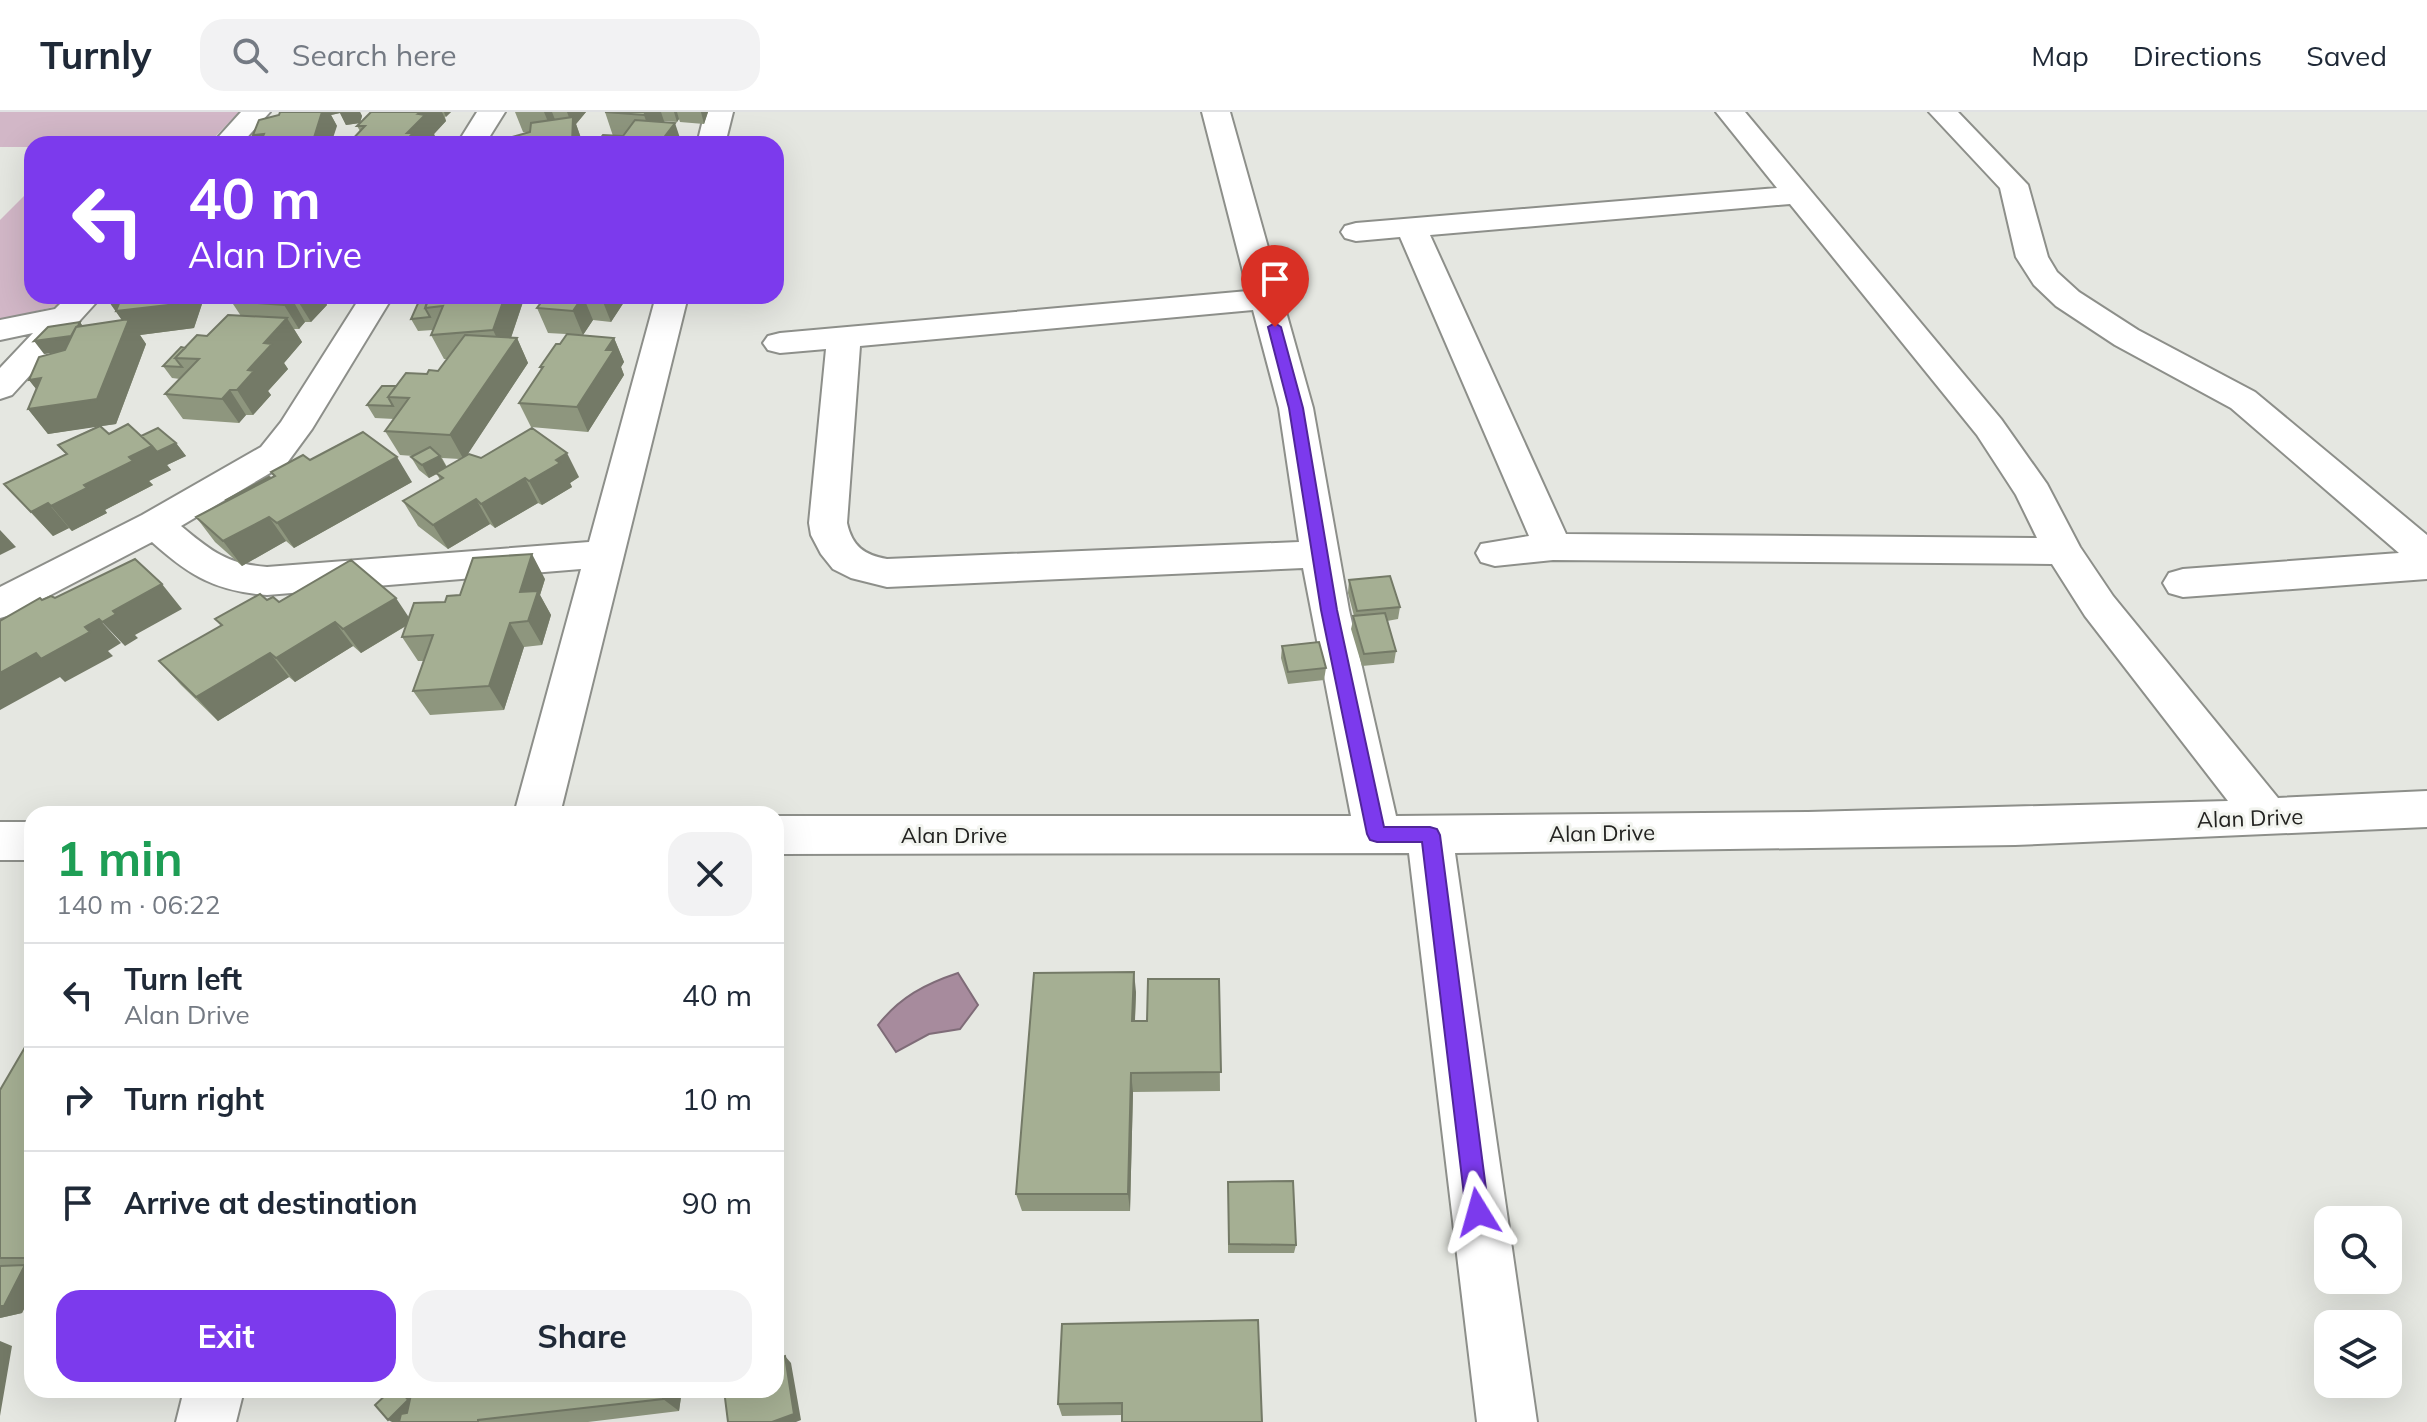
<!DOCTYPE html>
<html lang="en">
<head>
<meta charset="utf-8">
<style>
	body { margin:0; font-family:Mulish,sans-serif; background:#f2f2f3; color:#1f2937; height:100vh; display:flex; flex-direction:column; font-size:30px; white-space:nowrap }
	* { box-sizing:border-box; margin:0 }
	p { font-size:26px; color:#747a83 }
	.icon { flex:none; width:44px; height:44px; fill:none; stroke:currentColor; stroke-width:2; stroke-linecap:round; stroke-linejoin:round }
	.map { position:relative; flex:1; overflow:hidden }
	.panel { position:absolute; left:24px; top:694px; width:760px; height:592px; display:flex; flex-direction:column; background:#fff; border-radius:24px; box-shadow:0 8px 32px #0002 }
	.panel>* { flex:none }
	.top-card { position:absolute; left:24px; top:24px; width:760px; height:168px; border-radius:24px; box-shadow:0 8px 32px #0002; background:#7c3aed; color:#fff; overflow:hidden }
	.tools { position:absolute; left:2314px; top:1094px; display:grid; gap:16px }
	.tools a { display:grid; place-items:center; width:88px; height:88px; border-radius:16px; background:#fff; box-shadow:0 8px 32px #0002; font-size:40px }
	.pin { position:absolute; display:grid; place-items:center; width:68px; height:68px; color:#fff; margin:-82px -34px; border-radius:50% 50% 50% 0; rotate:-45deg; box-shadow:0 0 8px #0007 }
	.pin .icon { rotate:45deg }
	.me { position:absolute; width:88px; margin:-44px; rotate:352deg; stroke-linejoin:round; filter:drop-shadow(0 0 6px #0008) }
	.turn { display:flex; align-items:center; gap:28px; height:168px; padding:0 32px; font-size:36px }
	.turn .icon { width:104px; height:104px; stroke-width:2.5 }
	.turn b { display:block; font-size:56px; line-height:68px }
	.round { display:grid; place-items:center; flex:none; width:84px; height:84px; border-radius:24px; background:#f2f2f3 }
	.head { display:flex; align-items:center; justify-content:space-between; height:136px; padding:0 32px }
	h1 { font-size:48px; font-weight:700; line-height:60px; color:#1e9e55 }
	.cta { display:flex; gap:16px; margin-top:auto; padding:16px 32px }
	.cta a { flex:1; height:92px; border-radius:24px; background:#7c3aed; color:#fff; font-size:32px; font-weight:700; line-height:92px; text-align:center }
	.cta a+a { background:#f2f2f3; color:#1f2937 }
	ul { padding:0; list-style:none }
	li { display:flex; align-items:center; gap:24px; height:104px; padding:0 32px; border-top:2px solid #e0e1e3 }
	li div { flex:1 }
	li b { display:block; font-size:30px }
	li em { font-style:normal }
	header { display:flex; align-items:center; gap:48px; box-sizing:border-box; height:112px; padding:0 40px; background:#fff; border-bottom:2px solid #e0e1e3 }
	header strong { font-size:38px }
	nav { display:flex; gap:44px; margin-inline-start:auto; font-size:28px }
	.search { width:560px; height:72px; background:#f2f2f3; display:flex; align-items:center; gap:20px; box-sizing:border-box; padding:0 28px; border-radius:24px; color:#747a83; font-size:30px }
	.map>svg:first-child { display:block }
</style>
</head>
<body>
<header>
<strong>Turnly</strong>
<div class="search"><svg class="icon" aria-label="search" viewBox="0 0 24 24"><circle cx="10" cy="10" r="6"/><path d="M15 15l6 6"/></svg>Search here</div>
<nav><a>Map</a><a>Directions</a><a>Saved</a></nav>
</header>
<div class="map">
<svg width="2427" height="1310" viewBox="0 0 2427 1310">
	<rect width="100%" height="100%" fill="#e5e7e1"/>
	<path fill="#d2b7c7" d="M0,0h239l-31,32h-176v3h-32z
		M32,76v108h34l-9,10 -57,14v-100z"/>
	<path fill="#a78b9d" stroke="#7f6c78" stroke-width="2" d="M958,861l20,32 -18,24 -31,5 -33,18 -18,-27c22,-28 47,-41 80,-52z"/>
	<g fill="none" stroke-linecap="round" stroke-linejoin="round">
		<defs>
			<path id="minor" d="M241,0h29l-29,32h-29z
				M477,0h28l-20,32h-28z
				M705,0h28l-8,32h-28z
				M1202,0h28l83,296 36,202 47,206 412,-4 420,-11 -143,-185 -33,-52 -499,-4 -58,6 -14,-4 -5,-9 5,-9 48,-8 -129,-299 -44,4 -11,-3 -4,-6 4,-6 11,-3 421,-35 -61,-76h29l256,307 46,65 33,63 33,49 165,202 149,-7v36l-412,18 -560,8 82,569h-60l-68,-569 -633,1v-38h575l-48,-248 -416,19 -36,-9 -18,-9 -12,-15 -10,-19 -2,-12 17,-174 -46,4 -12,-3 -5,-7 5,-7 12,-3 468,-42zM1790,92l187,231 39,60 21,43 -471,-4 -136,-299zM1253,198l26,98 20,134 -412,17c-23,-4 -35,-13 -40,-36l13,-177z
				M1929,0h29l70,73 20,72 9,15 22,20 59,38 117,62 172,143v44l-244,18 -14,-4 -6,-10 6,-10 14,-4 216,-16 -168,-145 -116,-63 -59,-39 -22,-21 -18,-28 -16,-69z
				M68,184h34l-90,99 -12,4v-31l33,-35 -33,7v-20l55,-11z
				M361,184h32l-81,133 -25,34 -106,63c30,25 46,38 86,41l322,-25 67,-246h32l-128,518h-46l67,-245 -314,26c-52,-4 -77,-19 -115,-53l-138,72 -14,4v-31l142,-72 119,-68 20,-25z
				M0,710h32v38h-32z
				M184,1278h60l-8,32h-60z"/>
		</defs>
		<use href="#minor" stroke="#8d8f8a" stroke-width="4"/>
		<use href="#minor" fill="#fff" fill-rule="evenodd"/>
	</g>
	<path fill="#8e967e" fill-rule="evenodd" d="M280,0h80l2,4 -2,7 11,-11h80l-6,5 1,4 -12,13 2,5 -76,-8 -3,-5 3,-3 -14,2 -6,-12 -9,2 6,11 -58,-11z
		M515,0h71l-10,12 6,17 -59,-9z
		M605,0h103l-4,12 -24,-2 -1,-3 -2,3 -13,-1 18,23 -69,-8z
		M105,184l110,1 -11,1 -10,30 -54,7 6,9 -30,80 -15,2 8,8 32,2 35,7 10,13 -19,9 4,5 -22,11 4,4 -48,25 2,3 -35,18 -3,-3 -16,8 -49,-52 62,-30 -8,-9 40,-19 -50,8 -20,-25 9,-19 -8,-10 33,-29 -18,3 36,-32 2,4 40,-6z
		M237,184h92l-4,5 2,4 -16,17h-6l-6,7h-5l8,13 -18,21 4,6 -20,22 3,4 -18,20h-7l-7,8 -56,-4 -18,-25 15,-15 -8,-1 -9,-12 22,-18 22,-12 34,-20 -10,-15z
		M429,184h96l-14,42h6l11,25 -62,93 15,2 98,19 -9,6 2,4 -30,18 -4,-2 -43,25 -5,-4 -42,25 -30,-23 -15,-25 37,-21 -3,-6 -8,4 -10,-8 -8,-13 2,-1 -13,-1 -15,-24 9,-12 -19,-1 -8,-13 29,-19 42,-15 9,-12h-3l-13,-24 2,-5 -15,1 -7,-12 17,-18zM442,346l18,1 -13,8z
		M546,184h82l-17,26 -18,-2 -10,15 -35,-2 -11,-25z
		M614,226l10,24 -3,5 3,8 -36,57 -57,-5 -12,-24 22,-33 -1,-3 20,-23z
		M310,348l102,22 -118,66 -8,-7 -44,25 -27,-24 -19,-25 78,-40 -3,-5z
		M545,467l-5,16 11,20 -9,30 -18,2 -20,63 -74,5 -17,-24 11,-30h-6l-16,-24 4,-11 -45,27 -8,-7 -58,36 -6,-5 -71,44 -37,-36 -22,-24 62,-35 -6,-7 52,-19 142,17 51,-22z
		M1349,468l51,27 -2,12 -11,2 9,30 -2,12 -32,3 -11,-37 3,-13 -6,-23z
		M1282,534l44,22 -2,12 -36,4 -7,-26z
		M1219,867l1,112 -87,1 -3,119h-108l-6,-17 120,-202 -1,29h12z
		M32,925v256l-10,20 -22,5v-228z
		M1228,1070l68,63 -2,8h-66z
		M1062,1212l200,98 -140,-7 -60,1 -4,-12z
		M391,1278h13l7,5 271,-5 -3,21 -91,11h-196z"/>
	<path fill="#747a67" d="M322,0h38l2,4 -2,7 -14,2 -6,-12 -9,2 6,11 -6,18h-19z
		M421,0h21l4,9 -12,13 2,5 -5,5h-28l4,-11z
		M444,0h7l-5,5z
		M544,0h8l6,15 -5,7z
		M567,0h19l-10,12 6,17v3h-10l1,-16z
		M646,0h15l3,9 -12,17 -8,-23z
		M674,0h3l2,7 -2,3z
		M701,0h7l-4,12z
		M675,11l7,21h-18l-2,-4z
		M264,22l6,10h-12l-5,-9z
		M105,184h111l-12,2 -10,30 -54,7 6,9 -30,80 -68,10 -20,-25 98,-83z
		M298,184h31l-4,5 2,4 -16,17 -15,-24z
		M505,184h20l-20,59 -12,-25z
		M583,184l10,24 -10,15 -10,-24z
		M602,184h26l-17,26 -10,-25z
		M291,185l14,25 -6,7 -15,-24z
		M287,206l15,24 -18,21 4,6 -20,22 3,4 -18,20 -16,-25 27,-47z
		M80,210l9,13 -6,13 -39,6 -10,-13z
		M517,226l11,25 -64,97 -14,-25z
		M614,226l10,24 -3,5 3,8 -36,57 -11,-25 29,-57z
		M41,266l8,27 -20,-25z
		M230,278l16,25 -7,8 -17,-24z
		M176,331l10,13 -19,9 4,5 -22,11 4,4 -48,25 2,3 -35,18 -21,-25 78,-49 23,-11z
		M567,341l12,24 -9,6 2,4 -30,18 -13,-24 27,-21z
		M440,344l7,12 -18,10 -7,-13z
		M397,345l15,25 -118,66 -17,-25z
		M525,366l13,25 -43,25 -14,-24z
		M476,387l14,25 -42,25 -15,-24z
		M48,391l21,25 -16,8 -22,-24z
		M269,405l17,24 -44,25 -19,-25z
		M0,418l16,17 -16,8z
		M532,442l13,25 -5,16 11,20 -9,30 -14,-24 -8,-29z
		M162,472l20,25 -47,26 3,3 -13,8 -23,-24 11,-11z
		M396,486l16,24 -51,31 -18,-24z
		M99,507l22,24 -13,8 5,5 -48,26 -5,-5 -60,33v-37z
		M335,510l18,24 -58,36 -19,-24z
		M510,511l14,24 -20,63 -15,-24z
		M270,541l19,24 -71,44 -22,-24z
		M1134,860l2,20 -2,49 -2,-20z
		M776,893l6,10 -6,26z
		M1131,961l2,19 -3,119 -2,-17z
		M25,1153l7,4v24l-10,20 -22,5v-12z
		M0,1229l12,5 -12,70z
		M785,1244l6,7 10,57 -5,2h-24z
		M400,1278h4l4,2 13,14 -16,16h-13l-4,-2z
		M664,1278h18l-3,21 -16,-12z"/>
	<path fill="#a5af93" stroke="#747a67" stroke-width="2" d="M280,0h42l-10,32h-52l4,-10 -11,1 6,-15 20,-5z
		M371,0h50l-3,2 7,1 -18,18h6l-10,11h-55l17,-18h-8z
		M605,0h41l-2,3z
		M573,5l-1,27h-61l1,-7 18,-5 1,-9z
		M635,8l40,3 -13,17h7l-2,4h-71l7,-9 20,1z
		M122,184h58l-3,8 -61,7z
		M237,184h61l-2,2 -5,-1 -7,8 -53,-4z
		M429,184h76l-12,34 -62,5 12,-29 -18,2z
		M546,184h37l-10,15 -36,-3z
		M419,189h9l-3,7 5,9 -19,2z
		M228,203l59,3 -23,25 8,1 -24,26 6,1 -17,19h-7l-8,9 -57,-5 34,-35 -24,-1 22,-23 10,1z
		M129,207l-32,80 -69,10 13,-31 -12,2 10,-23 26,-7 11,-23z
		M80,210l-2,4 -2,1 -5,9 -37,5 14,-14z
		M567,222l47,4 -8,12h8l-37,57 -58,-4 24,-36h-3l16,-23h4z
		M465,223l52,3 -67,97 -65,-4 24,-33 -21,-1 18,-24 21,1 2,-4 9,1z
		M181,235l4,1 -10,10 7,9 -19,-1z
		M382,274h14l-8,11 5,9 -26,-1z
		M128,312l24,22 -23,11 4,4 -49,24 3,3 -36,18 -3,-3 -17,9 -27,-28 63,-30 -9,-9 42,-19 9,8z
		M158,316l18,15 -19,9 -5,-6 -11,-10z
		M532,316l35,25 -11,7 4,3 -31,18 -4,-3 -44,26 -5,-5 -43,26 -30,-24 40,-23 -7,-5 33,-19 12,4z
		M363,320l34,25 -120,66 -8,-6 -46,24 -27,-24 79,-41 -4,-4 32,-17 7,5z
		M430,335l10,9 -18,9 -11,-8z
		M269,365l2,1 -44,23 -1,-1z
		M532,442l-12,38 18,-1 -10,30 -18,2 -21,63 -76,5 20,-56 -31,2 12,-34 31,-1 2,-6 13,-1 13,-37z
		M135,447l27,25 -49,27 3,3 -14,8 -3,-3 -14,8 5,5 -49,27 -5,-6 -36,20v-52l40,-23 2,2 9,-4 4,2z
		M351,448l45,38 -53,31 -8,-7 -59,36 -6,-5 -74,44 -37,-36 63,-36 -7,-6 45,-25 7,6 6,-3 6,5z
		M1390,464l10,31 -43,4 -8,-31z
		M1385,501l11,38 -32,3 -11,-38z
		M1319,530l7,26 -38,4 -6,-26z
		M1134,860l-2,49h15l1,-42h71l2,93 -90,1 -3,121h-112l18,-221z
		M31,925h1v216l-3,5h-29v-168z
		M1293,1069l3,64 -67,-1 -1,-62z
		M25,1153l-21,41h-4v-40z
		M1258,1208l4,102h-140v-19l-64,1 4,-80z
		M785,1244l9,58 -22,8h-44l-4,-32h52v-31z
		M391,1278h9l8,10 -20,20 -13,-15z
		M412,1278h252l-1,9 -185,21v2h-79l2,-8 6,-1z"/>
	<path fill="#7c3aed" stroke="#51269a" stroke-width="2" d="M1275,211l6,4 22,81 34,202 47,217h46l7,2 3,6 49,377 -3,8 -8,3 -8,-3 -4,-8 -44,-370h-45l-7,-2 -3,-6 -46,-224 -32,-202 -21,-81z"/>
	<g text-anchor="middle" stroke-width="6" stroke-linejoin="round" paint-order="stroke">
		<g font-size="22" fill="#232321" stroke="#f2f4ef">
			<text transform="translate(2250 706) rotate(-2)" y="8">Alan Drive</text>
			<text transform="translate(1602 721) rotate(-1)" y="8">Alan Drive</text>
			<text x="954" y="731">Alan Drive</text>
		</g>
	</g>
</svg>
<div class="tools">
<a><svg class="icon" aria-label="search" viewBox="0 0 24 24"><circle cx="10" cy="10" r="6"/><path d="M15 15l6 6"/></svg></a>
<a><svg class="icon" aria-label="layers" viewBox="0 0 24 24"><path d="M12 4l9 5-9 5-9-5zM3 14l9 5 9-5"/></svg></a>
</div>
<div class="pin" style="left:1275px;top:215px;background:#d93025"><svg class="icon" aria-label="arrive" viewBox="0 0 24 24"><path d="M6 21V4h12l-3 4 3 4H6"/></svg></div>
<svg class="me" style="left:1478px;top:1100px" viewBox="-20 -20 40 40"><path d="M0-17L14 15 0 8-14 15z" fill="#7c3aed" stroke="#fff" stroke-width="4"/></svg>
<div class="top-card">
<div class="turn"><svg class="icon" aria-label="left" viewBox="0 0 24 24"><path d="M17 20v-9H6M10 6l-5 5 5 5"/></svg><div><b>40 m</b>Alan Drive</div></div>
</div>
<section class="panel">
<div class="head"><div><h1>1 min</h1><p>140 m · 06:22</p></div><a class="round"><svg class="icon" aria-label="close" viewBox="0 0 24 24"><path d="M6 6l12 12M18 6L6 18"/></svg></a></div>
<ul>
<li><svg class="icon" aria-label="left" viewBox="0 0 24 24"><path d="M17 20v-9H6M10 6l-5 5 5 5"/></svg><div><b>Turn left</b><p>Alan Drive</p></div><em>40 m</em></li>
<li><svg class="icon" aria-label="right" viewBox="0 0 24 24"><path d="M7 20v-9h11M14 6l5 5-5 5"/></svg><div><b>Turn right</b></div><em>10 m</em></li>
<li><svg class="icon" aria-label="arrive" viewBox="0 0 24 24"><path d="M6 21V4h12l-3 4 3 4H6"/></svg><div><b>Arrive at destination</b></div><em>90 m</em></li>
</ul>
<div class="cta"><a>Exit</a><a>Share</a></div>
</section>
</div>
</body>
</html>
